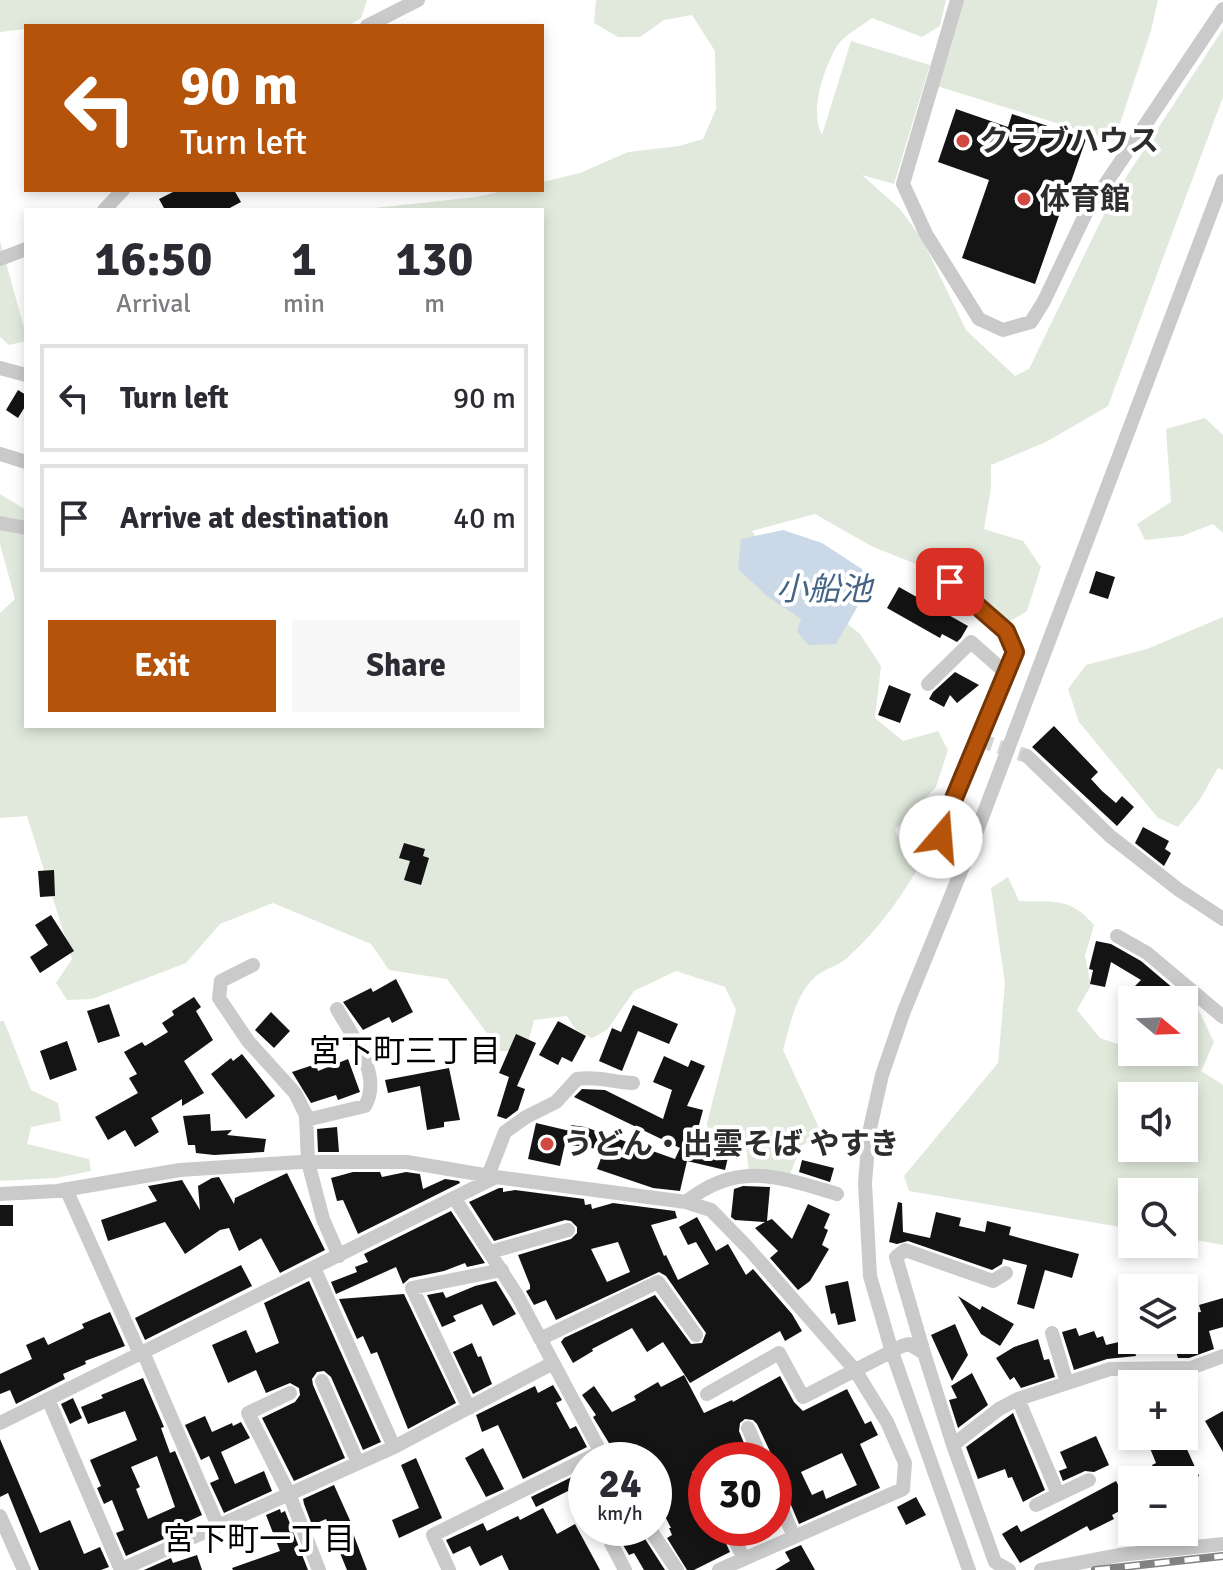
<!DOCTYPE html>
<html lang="en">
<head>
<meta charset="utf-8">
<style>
	body { margin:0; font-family:Signika,"Noto Sans JP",sans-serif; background:#f7f7f7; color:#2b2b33; height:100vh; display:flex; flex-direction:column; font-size:30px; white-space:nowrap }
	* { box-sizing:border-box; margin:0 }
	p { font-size:26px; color:#7c7c81 }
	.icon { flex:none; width:44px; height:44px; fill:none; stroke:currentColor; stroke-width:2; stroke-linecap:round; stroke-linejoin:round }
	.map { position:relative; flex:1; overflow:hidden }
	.drawer { position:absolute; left:24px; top:208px; width:520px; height:520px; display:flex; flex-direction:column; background:#fff; border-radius:0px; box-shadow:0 4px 12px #0003 }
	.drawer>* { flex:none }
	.guide { position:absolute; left:24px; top:24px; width:520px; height:168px; border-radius:0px; box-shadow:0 4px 12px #0003; background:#b45309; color:#fff; overflow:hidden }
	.needle { width:52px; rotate:109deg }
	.buttons { position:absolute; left:1118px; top:986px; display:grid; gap:16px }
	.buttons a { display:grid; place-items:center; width:80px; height:80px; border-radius:0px; background:#fff; box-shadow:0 4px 12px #0003; font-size:40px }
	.speed { position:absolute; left:568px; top:1442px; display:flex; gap:16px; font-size:40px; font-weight:700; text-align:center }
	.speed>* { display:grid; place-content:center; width:104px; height:104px; border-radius:50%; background:#fff; box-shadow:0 4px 12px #0003; line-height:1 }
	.speed small { font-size:20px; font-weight:400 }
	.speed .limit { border:12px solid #d22; background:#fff; color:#111 }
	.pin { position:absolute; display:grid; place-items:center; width:68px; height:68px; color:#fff; margin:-34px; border-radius:16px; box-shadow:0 4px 12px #0006 }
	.me { position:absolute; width:88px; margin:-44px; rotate:18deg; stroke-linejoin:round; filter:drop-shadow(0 0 6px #0008) }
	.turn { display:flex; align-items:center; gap:28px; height:168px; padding:0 24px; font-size:36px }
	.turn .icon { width:104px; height:104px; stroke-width:2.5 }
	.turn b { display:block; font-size:56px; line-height:68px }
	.eta { display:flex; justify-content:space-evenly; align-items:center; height:136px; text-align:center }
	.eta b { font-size:48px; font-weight:700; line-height:56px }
	.cta { display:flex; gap:16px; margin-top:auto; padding:16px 24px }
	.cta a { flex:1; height:92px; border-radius:0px; background:#b45309; color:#fff; font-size:32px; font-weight:700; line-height:92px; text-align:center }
	.cta a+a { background:#f7f7f7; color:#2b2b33 }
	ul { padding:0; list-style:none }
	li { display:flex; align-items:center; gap:24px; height:108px; margin:0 16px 12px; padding:0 8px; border:4px solid #e1e1e2; border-radius:0px }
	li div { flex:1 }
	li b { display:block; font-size:30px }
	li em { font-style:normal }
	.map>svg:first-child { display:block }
</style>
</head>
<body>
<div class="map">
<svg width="1223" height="1570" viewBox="0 0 1223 1570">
	<rect width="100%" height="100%" fill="#fff"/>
	<path fill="#e1e9dc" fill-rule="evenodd" d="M0,0h367l-6,18 -13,8 -292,-1 -30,1v3l-26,3z
		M596,0h350l-6,26 -18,11 -50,-19c-10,8 -28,17 -35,28 -13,22 -28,66 -15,89l29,-94 79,24 -36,119 -32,-9 38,34 22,30 44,91 49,46 14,-7 82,-169 112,-171v68l-115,309 -62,36 -55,23v23l-7,41 39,12 18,26 -14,44 -33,20 -78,-67 -43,-17 -58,-33 -63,17 21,32 87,71 21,32 -6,52 28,23 35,-10 10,19 -12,37 -41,43 7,16 24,8c-21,38 -46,75 -79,104 -9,8 -23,11 -32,19 -20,19 -25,48 -32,73l39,84 -21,12 -13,34 -38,-1 -5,-39 -37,-1 -1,-16 29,-113 -11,-23 -49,-16 -42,20 -27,39 -15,8 -16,-8 -9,-14 -33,4 -5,19 -13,12h-16l-53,-72 -58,-9 -18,-26 -98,-41 -53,21 -34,39 -94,36 -25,1 -11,-17 16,-24 -45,-143 -27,2v-205l15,-14 -15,-55v-50l26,16v216h516v-516h-186l120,-13 32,-7h34v-8l38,-9 48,-21 51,-6 24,-7 13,-30 -1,-58 -23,-36 -28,5 -24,17h-22l-24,-14z
		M964,0h194l-7,31 -37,110 -177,-55z
		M0,241l26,94v6l-17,4 -9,-8z
		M1205,418l18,17v98l-10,-9 -31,12 -37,4 -8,-16 34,-22 -5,-73z
		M1223,617v153l-5,-2 -19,33 -21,26 -20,-9 -79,-96 -11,-33 18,-24 61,-16z
		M1008,877l11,24c35,1 51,-4 75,24l-9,31 6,29 -14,25 23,28 32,11v3h52v-38l13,-7 17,35 -13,29 22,14v160l-39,-7v-46h-52v37l-223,-38 -5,-15 94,-113 7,-80 -14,-95zM1132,1096h52v52h-52z
		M0,1021h4l27,69 27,13 3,18 -30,6 -4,17 62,15 2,12 -35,7 -56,3z"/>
	<path fill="#cad8e7" d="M783,530l39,13 40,26 4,23 -30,52 -28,1 -11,-14 4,-12 -34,-23 -29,-27 3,-30z"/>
	<path fill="#141414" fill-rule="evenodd" d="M956,109l52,18 4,-13 74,25 -51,145 -73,-26 27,-78 -51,-18z
		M177,190h57l7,12 -15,8h-61l-6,-11z
		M18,390l8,5v10l-8,13 -12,-8z
		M1096,571l19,6 -7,22 -19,-6z
		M899,587l69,39 -7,12 -4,4 -15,-8 -2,4 -53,-30z
		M955,672l24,13 -22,18 -7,-8 -6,12 -15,-8 4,-7z
		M889,685l22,9 -11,29 -22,-8z
		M1054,726l44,46 -7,7 11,12 14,12 6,-7 12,11 -17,19 -85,-79z
		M1143,827l26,14 -4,8 6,4 -7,13 -29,-23z
		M404,843l21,6 -2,7 6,2 -8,27 -17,-5 6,-19 -11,-3z
		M54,870l1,26 -15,1 -2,-26z
		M51,915l23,36 -34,22 -10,-16 18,-12 -13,-20z
		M1096,941l15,3 30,17 46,39h-66l20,-20 -30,-18 -6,25 -15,-3 3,-14 -4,-1z
		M396,979l17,33 -21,11 -3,-6 -26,13 -20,-28 28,-14 2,4z
		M194,997l7,10 -5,4 17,29 -29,21 20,32 -22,13v-7l-31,19 8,14 -24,15 -10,-17 -17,10 -13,-23 43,-24 -9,-15 8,-4 -13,-22 18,-10 3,4 23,-14 -6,-9 12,-8 -2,-4z
		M109,1004l11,32 -22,7 -11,-32z
		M633,1005l45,19 -9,20 -31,-13 -16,40 -23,-10 13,-33 9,4z
		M271,1012l19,19 -16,17 -19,-18z
		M558,1021l28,15 -14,26 -10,-5 -4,8 -19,-10z
		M516,1034l20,9 -19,43 8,3 -7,21 -12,9 -9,-3 12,-39 -10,-4z
		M67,1041l10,29 -27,10 -10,-29z
		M242,1054l33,42 -29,23 -35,-45 20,-16 2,3z
		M664,1056l24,11 3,-7 14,6 -18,40 16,4 -7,26 35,9 -6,25 -38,-9 -7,30 -27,-3 -56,-19 7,-19 -39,-6 -5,22 -32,-7 8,-36 34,8 1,-6 14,2 90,32 5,-11 -106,-51 8,-8 23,1 58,29 9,-29 -19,-8z
		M348,1059l12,33 -22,8 -2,-5 -25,8 -19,-31 24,-8 2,7z
		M449,1068l11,52 -16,2v5l-17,3 -7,-44 -32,7 -3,-13z
		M210,1114l1,17 21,-1 -5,5 39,4 -2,13 -50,3 -18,-2 -1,-8h-7l-5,-29z
		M337,1127l2,25h-21l-1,-23z
		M802,1160l32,8 -4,14 -31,-10z
		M353,1172h27l2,5 24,-5 14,2 3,15 22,-10 14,2 1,2 -102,51 -15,-34 -6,1 -6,-23z
		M287,1173l38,77 -45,23 -19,-35 -22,13 -10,-23 -9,2 -35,24 -20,-32 -57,19 -7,-21 56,-19 -9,-15 34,-6 18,30 -2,-24 14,-8 7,-1 15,27 1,-6z
		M743,1186l27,1 -3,34 5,-2 20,20 16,-35 22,10 -6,14 4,2 -6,15 7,4 -19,32 -12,9 -28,-32 8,-7 -23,-23 10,-6 -30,-2 -4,-3 3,-28z
		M499,1188h4v4l12,-2 69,9 1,6 6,-1 1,5 21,-6 62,8 2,7 -26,7 13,31 2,-1 12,25 31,-16 -13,-22 -8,3 -9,-18 18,-10 19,34 12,-7 18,31 7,-6 39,45 10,17 -17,10 -5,-10 -90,52 -27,-41 -16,10 -15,-24 -40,21 1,2 -20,12 -12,-21 3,-4 91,-43 36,49 11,-1 4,-10 -40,-57 -7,-4 -103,48 -10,-20 -12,5 -8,-14 4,-2v-4l-12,-30 53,-16 6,-6v-6l-6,-6 -6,-1 -71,21 -25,-39zM618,1242l12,30 -23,10 -16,-33z
		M898,1202l4,1 1,29 27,6 6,-26 25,6 -2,8 26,6 2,-11 24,6 -2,8 70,19 -7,24 -27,-8 -11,39 -17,-5 10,-39 -24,-6 -1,5 -10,6 -84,-29 -11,3 -8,-2z
		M0,1205h13v21h-13z
		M451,1211l34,52 -18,4 -2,-4 -21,8 -34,7 -7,6 -7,-17 -60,27 -5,-12 26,-10 -2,-5 13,-5 -4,-8z
		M241,1265l11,21 -107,54 -10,-22z
		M309,1281l72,161 -18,8 -32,-73 -7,-6 -7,1 -5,7 1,6 32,73 -51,23 -32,-63 33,-16 5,-7 -1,-7 -9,-5 -24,10 -10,-23 -28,13 -16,-38 34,-15 10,23 23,-10 -15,-40z
		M496,1281l20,33 -23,12 -11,-22 -29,12 3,5 -14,6 -15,-32 16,-3 3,6 29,-12z
		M848,1281l8,40 -18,4 -3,-12 -4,1 -6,-28z
		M404,1294l52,109 -48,26 -31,-77 -6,2 -8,-18 -6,3 -18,-40z
		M958,1296l22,14 2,-4 32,18 -14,22 -19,-12z
		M1223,1298v29l-14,4 5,18 -25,9h-11l-3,-10 12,-3 -3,-31 17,-2 -2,-7z
		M110,1312l15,34 -40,15 1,3 -23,10 2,5 -49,25 -6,-14 -10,4v-20l32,-15 -6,-14 18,-8 4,8 36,-17 -2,-4z
		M955,1324l13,31 -16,26 -21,-46z
		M1076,1328l3,8 15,-5 3,7 6,-2 3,9 26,-6 4,17 -29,3 -33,11 -12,-38z
		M1038,1339l6,21 5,-1 6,18 -34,11 -7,-11 -4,3 -14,-22 18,-11z
		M472,1343l6,14 3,-1 11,28 -19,10 -20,-42z
		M972,1373l16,32 -30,23 -9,-28 8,-2 -6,-12z
		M684,1375l20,38 28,-13 1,2 47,-26 14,26 9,9 44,-22 18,35 6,-3 7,14 -18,9 20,44 -81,36 -16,-38 -9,-6v-20l-17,-36 -4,-4 -8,-1 -5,4 -1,8 12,29h-32l-1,-3 -12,3v3l-14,9 14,25v31h13l11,24 -36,18h-7l-20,-32 5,-3 -3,-7h2l-17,-33v-35h-24l-10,-17 -8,5 -19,-31 3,-2 -14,-20 12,-9 18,26 24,-12 -2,-4 24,-14 3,5zM842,1453l15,32 -31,14 -3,-9 -11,5 -11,-23z
		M143,1378l21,49 -3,1 9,25 5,-2 27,64 -28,13 1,4 -12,5 1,2 -38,17 -10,-23 8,-3 -12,-30 -8,4 -7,-16 4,-2 -11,-26 47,-20 -12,-29 -37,13 -7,-17 22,-9 -2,-3zM157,1456l18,51 -27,12 -12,-30 4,-2 -9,-20z
		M553,1385l9,15 -6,3 14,26 6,-3 11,21 -64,32 -25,-54 -16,7 -6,-17 59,-29 3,7z
		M73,1398l9,20 -12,6 -9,-20z
		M1223,1411v41l-18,-31z
		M1013,1413l32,77 -22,12 -11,-25 -4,1 -3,-9 -27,10 -12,-32z
		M205,1416l7,16 20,-9 1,3 8,-4 9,16 -29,14 14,32 29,-13 8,20 -48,22 -14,-30 9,-4 -10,-23 -8,4 -16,-35z
		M1096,1436l13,29 -15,7 -9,-1 -22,10 -4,-10 8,-3 -7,-16z
		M1145,1436h36l18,40 -9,4h-31l-7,-15 4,-2z
		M0,1439l40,94 30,-13 14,34 16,-7 9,20 -8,3h-62l-31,-77 -8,4z
		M483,1448l21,41 -18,8 -21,-39z
		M416,1458l26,60 -43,20 -7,-18 27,-12 -18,-43z
		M584,1471l2,53 -18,-33 -32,16 -5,-10z
		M1116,1481l13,25 -17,9 2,4 -24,12 -3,-5 -67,37 -18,-29 15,-9 4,7z
		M334,1485l19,42 -2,1 16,42h-20l-21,-51 -14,6 -8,-21 -1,-5z
		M916,1497l10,18 -20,10 -9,-18z
		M543,1508l14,26 18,-10 25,46h-91l-7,-15 -22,11 -10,-20 -17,8 -7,-14 37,-17 4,8 31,-15 2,4z
		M280,1509l1,4 4,-2 23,59h-75l-1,-2 48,-17 -14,-36z
		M603,1528h35l27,42h-21l-10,-17 -5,2 -12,-20 -10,-1z
		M801,1545l14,25h-40l15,-9 -5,-9z
		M197,1555l5,15h-58l27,-12 2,5z"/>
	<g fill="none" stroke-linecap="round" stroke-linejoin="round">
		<path stroke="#d5d5d5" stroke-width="14" stroke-dasharray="14 7" stroke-linecap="butt" d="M979,740l48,16"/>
		<path stroke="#cacaca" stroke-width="14" d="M957,0l-54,184 23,50 53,85 24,11 28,-8 13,-21 42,-88 137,-204
			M367,26l51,-26
			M104,210l19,-20
			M0,259l26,-10
			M0,368l26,7
			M0,454l26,8
			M0,523l26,5
			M932,565l74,66 9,21 -68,163 -6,22 10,10h20
			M928,684l43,-42 36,32
			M1027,756l83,80 69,54 44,29
			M1117,936l30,17 76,64
			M253,965l-32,16 -2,17 29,43 47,52 11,22 2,47 15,57 16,37
			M306,1120l59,-14c18,-31 -13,-70 -28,-97
			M488,1176l17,-44 21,-15 30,-15 21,-23c20,-3 36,3 56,4
			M66,1189l74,165
			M0,1194l57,-3 123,-21 121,-8h106l89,15 190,25 25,8 37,38 107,122 32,52 18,41 -2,26 -184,81
			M455,1199l62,96 88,165
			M686,1202c52,-42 94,-25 151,-8
			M490,1252l78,-22
			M314,1268l80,179
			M1052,1333l15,50
			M540,1339l118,-57 38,53
			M143,1352l75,174
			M924,1353l-28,-96 9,-7 88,31 13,-8
			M322,1381l36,82
			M290,1393l-42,20 41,81 30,76
			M707,1394l72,-41 24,44 99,-51 7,-2 15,9 29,92 42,117 14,8
			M48,1399l73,171
			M1018,1399l40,95
			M469,1408l-57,-120 90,-18
			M0,1423l496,-246
			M748,1428l14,32
			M953,1445l46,-36 19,-10 92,-30 81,-1 32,-12
			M706,1473l-2,2 2,4
			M774,1490l20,47
			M1036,1505l53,-25
			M0,1516l24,54
			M649,1528l28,42
			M729,1528l15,31
			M611,1543l14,27
			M120,1570l274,-123 159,-84
			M449,1570l-16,-35 167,-83
			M969,1570l-77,-218 -22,-76 -5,-93 4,-50 13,-58 22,-64 67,-164 252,-666
			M1041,1570l79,-15 103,-11"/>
		<defs>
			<path id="rail" d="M1095,1570l128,-14"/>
		</defs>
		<use href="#rail" stroke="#828282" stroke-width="8"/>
		<use href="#rail" stroke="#fff" stroke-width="5" stroke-dasharray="15" stroke-linecap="butt"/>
	</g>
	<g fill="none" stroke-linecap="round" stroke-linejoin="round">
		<defs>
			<path id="route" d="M941,837l6,-22 68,-163 -9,-21 -56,-49"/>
		</defs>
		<use href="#route" stroke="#753606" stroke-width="20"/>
		<use href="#route" stroke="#b45309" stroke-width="14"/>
	</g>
	<g fill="#d14941" stroke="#fff" stroke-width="3">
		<circle cx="963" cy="141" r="8"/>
		<circle cx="1024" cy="199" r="8"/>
		<circle cx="547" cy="1144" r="8"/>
	</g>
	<g text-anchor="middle" stroke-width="8" stroke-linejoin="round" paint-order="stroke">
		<g font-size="30" font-weight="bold" fill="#2d2d2d" stroke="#fff" text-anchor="start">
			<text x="979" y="151">クラブハウス</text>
			<text x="1040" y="209">体育館</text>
			<text x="563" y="1154">うどん・出雲そば やすき</text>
		</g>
		<g font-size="32" font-style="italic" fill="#446485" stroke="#fff">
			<text x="824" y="600">小船池</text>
		</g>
		<g font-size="32" fill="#000" stroke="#fff">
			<text x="405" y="1062">宮下町三丁目</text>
			<text x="259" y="1550">宮下町一丁目</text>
		</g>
	</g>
</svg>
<div class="buttons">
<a><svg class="needle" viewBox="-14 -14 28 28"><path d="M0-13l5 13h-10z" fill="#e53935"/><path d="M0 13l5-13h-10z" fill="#7c7c81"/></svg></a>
<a><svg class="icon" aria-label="sound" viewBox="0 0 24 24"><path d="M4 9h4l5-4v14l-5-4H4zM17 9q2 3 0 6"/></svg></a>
<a><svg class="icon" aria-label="search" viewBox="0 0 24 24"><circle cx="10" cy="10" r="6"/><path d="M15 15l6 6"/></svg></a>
<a><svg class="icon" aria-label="layers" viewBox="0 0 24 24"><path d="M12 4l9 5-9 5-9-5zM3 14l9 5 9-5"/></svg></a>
<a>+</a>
<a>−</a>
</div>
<div class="speed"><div>24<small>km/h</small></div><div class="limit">30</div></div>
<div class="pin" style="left:950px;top:582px;background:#d93025"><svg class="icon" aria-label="arrive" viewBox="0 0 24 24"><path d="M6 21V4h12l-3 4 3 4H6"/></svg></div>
<svg class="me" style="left:941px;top:837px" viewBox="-20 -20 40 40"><circle r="19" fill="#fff"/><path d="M0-13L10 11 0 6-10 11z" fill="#b45309"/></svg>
<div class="guide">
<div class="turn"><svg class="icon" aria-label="left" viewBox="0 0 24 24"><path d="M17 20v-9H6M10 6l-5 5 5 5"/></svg><div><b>90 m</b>Turn left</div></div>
</div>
<section class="drawer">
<div class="eta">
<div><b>16:50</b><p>Arrival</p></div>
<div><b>1</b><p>min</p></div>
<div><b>130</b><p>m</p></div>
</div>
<ul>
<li><svg class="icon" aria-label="left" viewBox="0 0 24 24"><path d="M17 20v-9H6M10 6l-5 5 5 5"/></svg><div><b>Turn left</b></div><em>90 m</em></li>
<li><svg class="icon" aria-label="arrive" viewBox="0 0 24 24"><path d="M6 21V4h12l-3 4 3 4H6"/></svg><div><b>Arrive at destination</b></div><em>40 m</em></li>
</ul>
<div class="cta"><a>Exit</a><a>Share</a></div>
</section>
</div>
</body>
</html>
